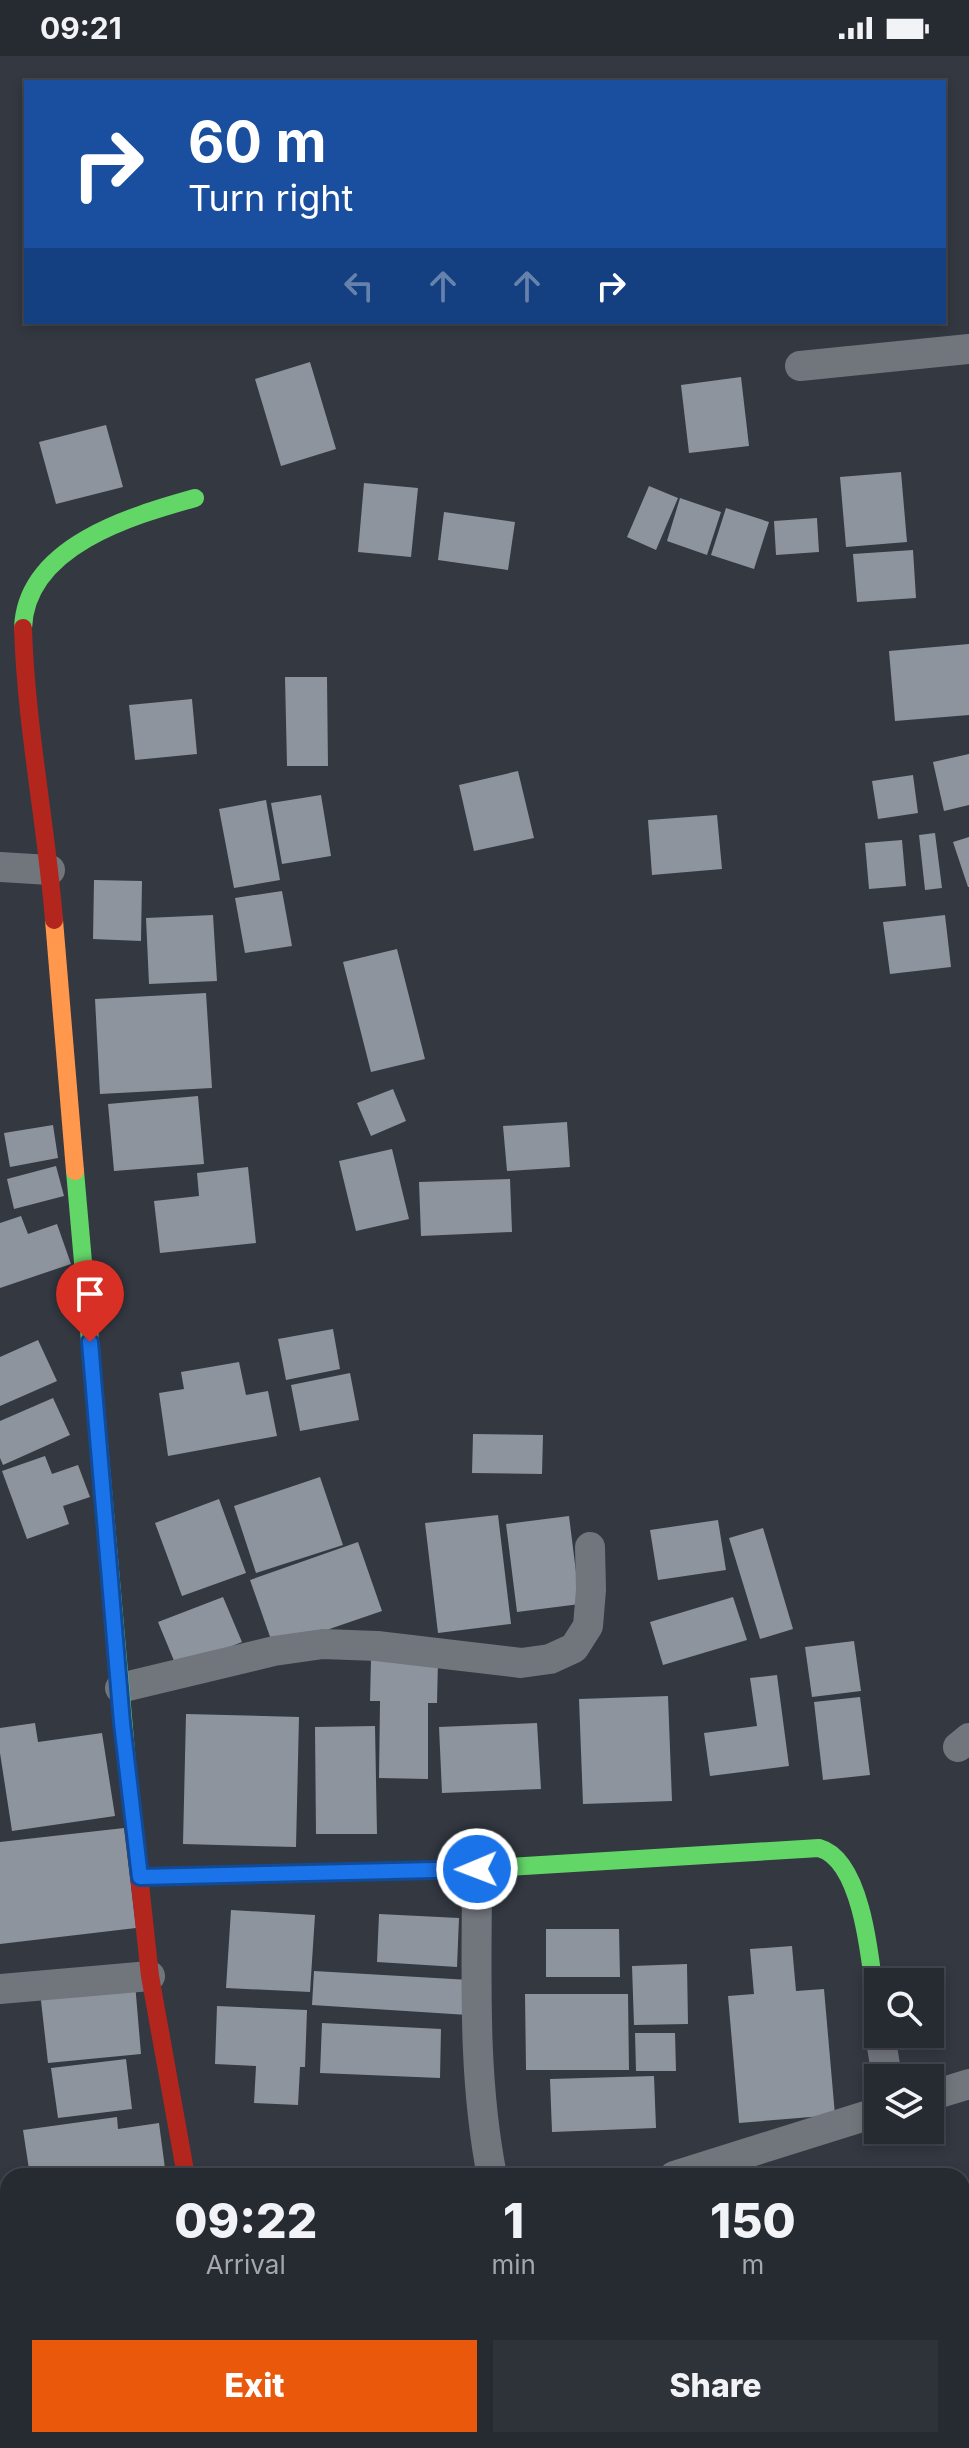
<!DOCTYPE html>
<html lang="en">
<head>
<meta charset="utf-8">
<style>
	body { margin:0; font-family:Inter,sans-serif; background:#2e3239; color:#f1f3f6; height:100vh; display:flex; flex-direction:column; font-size:30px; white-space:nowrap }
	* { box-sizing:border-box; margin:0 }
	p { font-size:26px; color:#a4a7ab }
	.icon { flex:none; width:44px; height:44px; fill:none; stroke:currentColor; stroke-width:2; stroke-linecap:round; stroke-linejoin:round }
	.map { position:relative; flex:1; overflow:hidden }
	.sheet { position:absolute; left:0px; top:2112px; width:970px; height:280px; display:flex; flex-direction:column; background:#262a31; border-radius:24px 24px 0 0; box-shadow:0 4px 12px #0003,0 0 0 2px #42464d }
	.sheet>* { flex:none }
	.guide { position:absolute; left:24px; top:24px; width:922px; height:244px; border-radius:0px; box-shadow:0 4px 12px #0003,0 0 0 2px #42464d; background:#1a4fa0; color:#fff; overflow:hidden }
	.tools { position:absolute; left:864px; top:1912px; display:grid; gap:16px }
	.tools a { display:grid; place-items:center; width:80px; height:80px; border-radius:0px; background:#262a31; box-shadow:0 4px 12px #0003,0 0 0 2px #42464d; font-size:40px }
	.pin { position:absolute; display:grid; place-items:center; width:68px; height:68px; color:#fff; margin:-82px -34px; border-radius:50% 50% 50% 0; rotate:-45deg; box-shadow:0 0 8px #0007 }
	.pin .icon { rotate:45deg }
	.me { position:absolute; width:88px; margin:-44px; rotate:269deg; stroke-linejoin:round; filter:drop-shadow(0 0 6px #0008) }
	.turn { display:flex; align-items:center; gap:28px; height:168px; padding:0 32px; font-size:36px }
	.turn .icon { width:104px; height:104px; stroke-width:2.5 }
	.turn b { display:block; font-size:56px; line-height:68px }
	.lanes { display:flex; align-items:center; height:76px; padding:0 32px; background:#0003; justify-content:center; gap:40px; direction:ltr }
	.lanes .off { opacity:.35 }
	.eta { display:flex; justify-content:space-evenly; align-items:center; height:136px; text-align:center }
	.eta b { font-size:48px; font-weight:800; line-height:56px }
	.primary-button { display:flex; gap:16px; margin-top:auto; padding:16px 32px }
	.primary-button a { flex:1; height:92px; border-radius:0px; background:#ea580c; color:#fff; font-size:32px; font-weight:800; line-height:92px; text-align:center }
	.primary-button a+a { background:#2e3239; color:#f1f3f6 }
	.status { display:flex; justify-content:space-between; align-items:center; height:56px; padding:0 40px; background:#262a31; direction:ltr }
	.status svg { height:22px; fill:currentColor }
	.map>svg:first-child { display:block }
</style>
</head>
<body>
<div class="status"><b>09:21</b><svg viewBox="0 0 49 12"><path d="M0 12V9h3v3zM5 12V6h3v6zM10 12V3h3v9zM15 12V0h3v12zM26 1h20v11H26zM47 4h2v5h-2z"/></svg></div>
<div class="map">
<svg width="969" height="2392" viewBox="0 0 969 2392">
	<rect width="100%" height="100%" fill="#333841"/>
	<path fill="#563f2a" d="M969,2347v45h-145l25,-8h113v-35z"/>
	<path fill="#8d949e" d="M310,306l26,87 -55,17 -26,-87z
		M741,321l8,69 -60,7 -8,-68z
		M106,369l17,62 -67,17 -17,-62z
		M901,416l6,70 -61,5 -6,-70z
		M364,427l54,5 -7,69 -53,-5z
		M649,430l29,12 -22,52 -29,-13z
		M680,442l41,14 -14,43 -40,-14z
		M726,452l43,14 -15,47 -43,-14z
		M444,456l71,10 -7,48 -70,-10z
		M817,462l2,34 -43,3 -2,-34z
		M913,494l3,48 -59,4 -4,-48z
		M969,588v71l-74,6 -6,-70z
		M285,621h42l1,89h-41z
		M192,643l5,55 -62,6 -6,-55z
		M969,698v51l-25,6 -11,-49z
		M518,715l16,67 -60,13 -15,-66z
		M913,719l5,38 -40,6 -6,-38z
		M321,739l10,61 -49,8 -11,-61z
		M266,744l14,80 -46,8 -15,-79z
		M717,759l5,54 -70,6 -4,-55z
		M935,777l7,55 -17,2 -6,-55z
		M969,781v50h-1l-15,-45z
		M902,784l4,46 -37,3 -4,-46z
		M94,824l48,1 -1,60 -48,-2z
		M282,835l10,55 -47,7 -10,-55z
		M213,859l4,66 -68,3 -3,-66z
		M945,859l6,52 -61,7 -7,-52z
		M397,893l28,110 -54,13 -28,-110z
		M206,937l6,95 -112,6 -5,-95z
		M393,1033l13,32 -35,15 -14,-33z
		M198,1040l6,68 -90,7 -6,-67z
		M567,1066l3,45 -63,4 -4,-45z
		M53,1069l5,33 -48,9 -6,-34z
		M392,1093l17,70 -53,12 -17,-70z
		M56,1110l8,30 -50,13 -7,-30z
		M248,1111l8,76 -96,10 -6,-52 45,-5 -2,-23z
		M510,1123l2,53 -91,4 -2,-54z
		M21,1160l7,18 29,-10 14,40 -71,24v-65z
		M333,1273l7,40 -54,11 -8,-41z
		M38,1284l19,41 -57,25v-49z
		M239,1306l7,33 22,-4 9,45 -109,20 -9,-63 25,-4 -3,-17z
		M350,1317l9,47 -59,11 -9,-46z
		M53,1342l17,37 -67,30 -3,-7v-37z
		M473,1378l70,1 -1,39 -70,-1z
		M45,1400l7,18 26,-9 12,32 -27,9 6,18 -42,15 -25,-68z
		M320,1421l23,68 -87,28 -22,-67z
		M219,1443l27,74 -64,23 -27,-73z
		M498,1459l13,109 -73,9 -13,-110z
		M569,1460l11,88 -63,8 -11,-88z
		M718,1464l8,50 -68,10 -8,-50z
		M763,1472l30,101 -33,10 -31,-101z
		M358,1486l24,69 -108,37 -24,-68z
		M223,1541l19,45 -65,26 -19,-46z
		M733,1541l14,43 -84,25 -13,-43z
		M854,1585l7,50 -49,6 -7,-50z
		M371,1604l67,1 -1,42h-9v76l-49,-1 1,-77h-10z
		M777,1619l12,91 -79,10 -6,-43 53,-7 -7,-48z
		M668,1640l4,105 -89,3 -4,-105z
		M860,1641l10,78 -47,5 -9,-78z
		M186,1658l113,3 -3,130 -113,-3z
		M35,1667l3,19 64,-9 13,83 -103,15 -12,-78v-25z
		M537,1667l4,66 -99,4 -3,-66z
		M375,1670l2,108h-61l-1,-107z
		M124,1772l12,100 -136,16v-102z
		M231,1854l84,5 -5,77 -84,-4z
		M379,1858l80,4 -2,49 -80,-5z
		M546,1873h73l1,48h-74z
		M792,1890l4,45 28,-2 11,126 -96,8 -11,-127 26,-2 -4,-45z
		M687,1908l1,60 -54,1 -2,-59z
		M314,1915l156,9 -2,35 -156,-10z
		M135,1927l6,71 -93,9 -8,-71z
		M525,1938h103l1,76h-103z
		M217,1950l90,4 -2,57h-5l-2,38 -44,-2 2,-37 -41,-2z
		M322,1967l119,6 -1,49 -120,-5z
		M635,1977h40l1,38h-40z
		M126,2003l6,50 -74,9 -7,-50z
		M654,2020l2,52 -104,4 -2,-53z
		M117,2061l1,12 41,-6 7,53h-136l-7,-46z"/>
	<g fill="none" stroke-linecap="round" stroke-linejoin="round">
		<path stroke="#71757c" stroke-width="30" d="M800,310l169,-17
			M0,811l50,3
			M120,1632l154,-37 49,-7 54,2 144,17 29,-4 24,-11 14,-22 3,-36 -1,-43
			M958,1691l11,-9
			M477,1813c0,103 -5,205 15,307
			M0,1933l150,-13
			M880,1978l7,44
			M930,2040l39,-12
			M674,2120l204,-64
			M0,2322l8,-2"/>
		<path stroke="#63d668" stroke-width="18" d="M23,572c3,-82 108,-112 172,-130
			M75,1115l53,603
			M140,1821l337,-8 342,-21c48,13 53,133 59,175
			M962,2225l7,-3
			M425,2392l26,-8
			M824,2392l25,-8"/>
		<path stroke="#ff974d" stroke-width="18" d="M54,864l21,251"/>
		<path stroke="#b3261e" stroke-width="18" d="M23,572c3,99 23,194 31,292
			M128,1718l22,202 36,200
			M962,2349l7,-2"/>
	</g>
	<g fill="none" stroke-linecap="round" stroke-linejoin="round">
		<defs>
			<path id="route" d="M90,1286l32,381 18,154 337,-8"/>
		</defs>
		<use href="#route" stroke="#114b97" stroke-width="20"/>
		<use href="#route" stroke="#1a73e8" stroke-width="14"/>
	</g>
</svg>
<div class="tools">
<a><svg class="icon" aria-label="search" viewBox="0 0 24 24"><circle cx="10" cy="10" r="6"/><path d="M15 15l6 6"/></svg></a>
<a><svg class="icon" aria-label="layers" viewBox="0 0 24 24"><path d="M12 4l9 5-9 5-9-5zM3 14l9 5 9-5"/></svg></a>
</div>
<div class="pin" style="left:90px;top:1286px;background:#d93025"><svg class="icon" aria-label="arrive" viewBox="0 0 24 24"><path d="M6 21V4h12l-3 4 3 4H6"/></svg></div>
<svg class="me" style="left:477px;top:1813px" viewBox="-20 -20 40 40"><circle r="17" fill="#1a73e8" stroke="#fff" stroke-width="3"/><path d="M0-11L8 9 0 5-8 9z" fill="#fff"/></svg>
<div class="guide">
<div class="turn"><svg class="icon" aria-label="right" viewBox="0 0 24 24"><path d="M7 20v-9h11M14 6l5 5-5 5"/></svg><div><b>60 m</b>Turn right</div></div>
<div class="lanes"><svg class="icon off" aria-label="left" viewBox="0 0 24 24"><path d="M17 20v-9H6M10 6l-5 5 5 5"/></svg><svg class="icon off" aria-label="ahead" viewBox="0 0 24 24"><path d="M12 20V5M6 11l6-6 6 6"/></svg><svg class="icon off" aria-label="ahead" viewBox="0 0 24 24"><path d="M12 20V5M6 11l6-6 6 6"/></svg><svg class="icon" aria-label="right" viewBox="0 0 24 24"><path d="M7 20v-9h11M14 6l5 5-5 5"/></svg></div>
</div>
<section class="sheet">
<div class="eta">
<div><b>09:22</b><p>Arrival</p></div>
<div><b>1</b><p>min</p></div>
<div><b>150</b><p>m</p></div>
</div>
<div class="primary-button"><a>Exit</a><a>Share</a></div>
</section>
</div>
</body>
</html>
